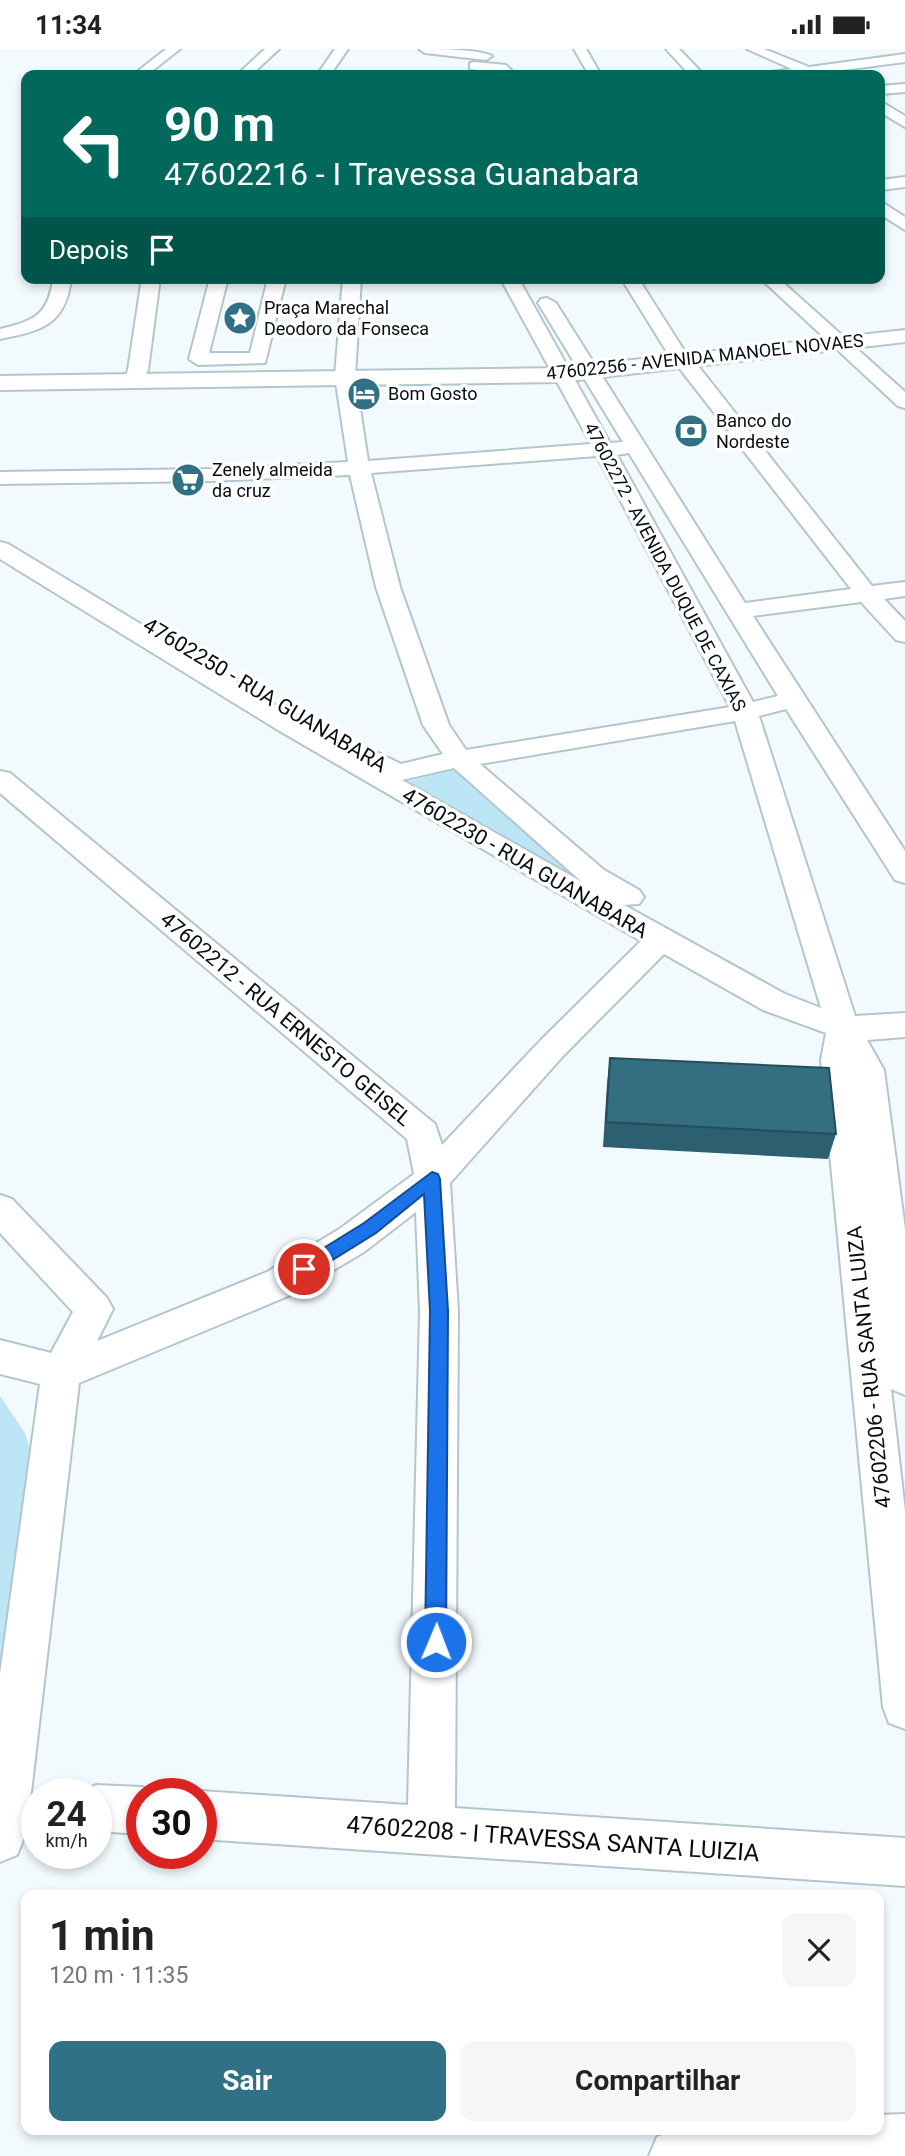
<!DOCTYPE html>
<html lang="pt">
<head>
<meta charset="utf-8">
<style>
	body { margin:0; font-family:Roboto,sans-serif; background:#f6f6f6; color:#222; height:100vh; display:flex; flex-direction:column; font-size:26px; white-space:nowrap }
	* { box-sizing:border-box; margin:0 }
	p { font-size:23px; color:#767676 }
	.icon { flex:none; width:38px; height:38px; fill:none; stroke:currentColor; stroke-width:2; stroke-linecap:round; stroke-linejoin:round }
	.map { position:relative; flex:1; overflow:hidden }
	.side { position:absolute; left:21px; top:1841px; width:863px; height:245px; display:flex; flex-direction:column; background:#fff; border-radius:14px; box-shadow:0 4px 10px #0003 }
	.side>* { flex:none }
	.top-card { position:absolute; left:21px; top:21px; width:864px; height:214px; border-radius:14px; box-shadow:0 4px 10px #0003; background:#00695c; color:#fff; overflow:hidden }
	.speed { position:absolute; left:21px; top:1729px; display:flex; gap:14px; font-size:35px; font-weight:700; text-align:center }
	.speed>* { display:grid; place-content:center; width:91px; height:91px; border-radius:50%; background:#fff; box-shadow:0 4px 10px #0003; line-height:1 }
	.speed small { font-size:18px; font-weight:400 }
	.speed .limit { border:10px solid #d22; background:#fff; color:#111 }
	.pin { position:absolute; display:grid; place-items:center; width:60px; height:60px; color:#fff; margin:-30px; border:4px solid #fff; border-radius:50%; box-shadow:0 2px 7px #0007 }
	.me { position:absolute; width:77px; margin:-38px; rotate:1deg; stroke-linejoin:round; filter:drop-shadow(0 0 5px #0008) }
	.turn { display:flex; align-items:center; gap:24px; height:147px; padding:0 28px; font-size:32px }
	.turn .icon { width:91px; height:91px; stroke-width:2.5 }
	.turn b { display:block; font-size:49px; line-height:60px }
	.then { display:flex; align-items:center; height:66px; padding:0 28px; background:#0003; gap:14px; font-size:26px }
	.round { display:grid; place-items:center; flex:none; width:74px; height:74px; border-radius:14px; background:#f6f6f6 }
	.summary { display:flex; align-items:center; justify-content:space-between; height:119px; padding:0 28px }
	h1 { font-size:42px; font-weight:700; line-height:52px }
	.primary-button { display:flex; gap:14px; margin-top:auto; padding:14px 28px }
	.primary-button a { flex:1; height:80px; border-radius:14px; background:#317185; color:#fff; font-size:28px; font-weight:700; line-height:80px; text-align:center }
	.primary-button a+a { background:#f6f6f6; color:#222 }
	.status { display:flex; justify-content:space-between; align-items:center; height:49px; padding:0 35px; background:#fff; direction:ltr }
	.status svg { height:19px; fill:currentColor }
	.map>svg:first-child { display:block }
</style>
</head>
<body>
<div class="status"><b>11:34</b><svg viewBox="0 0 49 12"><path d="M0 12V9h3v3zM5 12V6h3v6zM10 12V3h3v9zM15 12V0h3v12zM26 1h20v11H26zM47 4h2v5h-2z"/></svg></div>
<div class="map">
<svg width="905" height="2107" viewBox="0 0 905 2107">
	<rect width="100%" height="100%" fill="#f2fafd"/>
	<path fill="#bce6f5" d="M455,720l119,103h-12l-159,-89z
		M0,1347l25,37 7,23 -2,50 -30,168z"/>
	<g fill="none" stroke-linecap="round" stroke-linejoin="round">
		<defs>
			<path id="minor" d="M166,0h14l-33,26h-14z
				M265,0h14l-28,26h-14z
				M335,0h13l-18,26h-13z
				M419,0c18,0 60,0 73,7l-6,4 -61,-7z
				M574,0h12l15,26h-12z
				M666,0h13l25,26h-14z
				M747,0h17l45,18 96,-13v8l-101,13h-34l1,-3 21,-3z
				M475,13l31,3 10,10h-17l-2,-3 -27,-3v-6z
				M905,35v8l-25,2v-8z
				M880,52l25,15v11l-25,-15z
				M905,128v10l-25,3v-10z
				M880,152l25,16v13l-25,-16z
				M53,229h18c-5,47 -30,53 -71,61v-10c34,-8 49,-14 53,-51z
				M142,229h18l-12,92 -8,15 -7,2 -10,-6 5,-11z
				M210,229h18l-19,75h41l18,-75h18l-21,85 -67,2 -9,-6z
				M343,229h18l-6,98 13,85 223,-17 -88,-161 3,-5h17l-2,5 89,160 13,-1 -85,-139 3,-4 6,-1 9,5 189,300 106,-14 -174,-224 -2,-4 2,-4 -8,-1 -2,-4 -46,-74h17l47,74 -2,4 8,1 181,229 33,-4v14l-21,3 21,22v21l-9,-2 -35,-38 -108,14 152,235v32l-10,-3 -109,-171 -27,7 96,300 50,-3v24l-38,3 17,30 21,159v166l-14,-6 14,122v218l-16,-6 -6,-16 -62,-647 5,-27 -63,-23 -99,-56 -101,102 -113,127 8,128 -3,497 450,30v48l-704,-47v-45h-6l6,-3 207,14 12,-494 -4,-99 -52,40 -71,42 -214,89 -49,418 -6,37 -7,17 -17,7v-188l40,-290 -40,-10v-34l51,13 22,-41 -73,-79v-38l12,4 95,99 6,11 -16,32 170,-69 71,-42 76,-56 -7,-35 -407,-346v-22l10,2 425,351 7,21 99,-105 100,-99 -363,-211 -278,-171v-17l8,2 350,211 3,-4 9,-2 31,15 42,-10 -20,-29 -47,-138 -26,-112 -140,6 -210,3v-12l210,-3 138,-7 -13,-86zM629,404l149,243 -25,6 -136,-247zM597,407l133,251 -264,43 -17,-25 -49,-138 -29,-114zM735,672l86,287 -36,-14 -161,-89 15,-1 5,-7 -5,-7 -35,-20 -124,-106zM454,719l128,114 -180,-102z
				M760,229h18l127,114v16l-7,-2z
				M96,1736l46,2 15,7h-15v40l-46,-3v-37h-18z
				M905,2065v42h-256l8,-19 18,-7h203v-15z"/>
			<path id="major" d="M905,281v12l-345,40 -560,8v-14l560,-8z"/>
		</defs>
		<use href="#minor" stroke="#b3c6cd" stroke-width="4"/>
		<use href="#major" stroke="#b3c6cd" stroke-width="4"/>
		<use href="#minor" fill="#fff" fill-rule="evenodd"/>
		<use href="#major" fill="#fff" fill-rule="evenodd"/>
	</g>
	<path fill="#2c5f6f" d="M610,1009l226,76 -8,25 -225,-12 4,-63z"/>
	<path fill="#336e81" stroke="#244d5a" stroke-width="2" d="M610,1009l219,10 7,66 -230,-12z"/>
	<path fill="#1a73e8" stroke="#114b97" stroke-width="2" d="M432,1123l6,2 2,5 8,132 -2,331 -3,7 -7,3 -8,-3 -3,-7 5,-331 -6,-117 -48,39 -66,41 -6,2 -6,-2 -3,-5 3,-5 66,-41z"/>
	<defs>
		<symbol id="sight-disc" viewBox="-11 -11 22 22"><circle r="9.5" fill="#317185" stroke="#fff"/><path d="M0-6L1.8-2.2L6-1.7L2.9 1.2L3.7 5.4L0 3.3L-3.7 5.4L-2.9 1.2L-6-1.7L-1.8-2.2Z" fill="#fff"/></symbol>
		<symbol id="hotel-disc" viewBox="-11 -11 22 22"><circle r="9.5" fill="#317185" stroke="#fff"/><path d="M-6-4.5h1.5V1H6V5H4.5V3h-9V5H-6ZM-4 0a1.8 1.8 0 1 1 3.6 0ZM.5 0V-2.5h3Q6-2.5 6 0Z" fill="#fff"/></symbol>
		<symbol id="bank-disc" viewBox="-11 -11 22 22"><circle r="9.5" fill="#317185" stroke="#fff"/><path d="M-6-4H6V4H-6ZM0-2.3a2.3 2.3 0 1 0 0 4.6a2.3 2.3 0 1 0 0-4.6Z" fill="#fff"/></symbol>
		<symbol id="supermarket-disc" viewBox="-11 -11 22 22"><circle r="9.5" fill="#317185" stroke="#fff"/><path d="M-6-5.5h2.5l.6 2H6L4.5 2H-2.5L-4.4-4H-6ZM-1.5 3.2a1.3 1.3 0 1 0 .1 0ZM3 3.2a1.3 1.3 0 1 0 .1 0Z" fill="#fff"/></symbol>
	</defs>
	<g fill-rule="evenodd">
		<use href="#sight-disc" x="221" y="250" width="38" height="38"/>
		<use href="#hotel-disc" x="345" y="326" width="38" height="38"/>
		<use href="#bank-disc" x="672" y="363" width="38" height="38"/>
		<use href="#supermarket-disc" x="169" y="412" width="38" height="38"/>
	</g>
	<g text-anchor="middle" stroke-width="7" stroke-linejoin="round" paint-order="stroke">
		<g font-size="18" fill="#070d0f" stroke="#fff" text-anchor="start">
			<text x="264" y="265">Praça Marechal<tspan x="264" dy="21">Deodoro da Fonseca</tspan></text>
			<text x="388" y="351">Bom Gosto</text>
			<text x="716" y="378">Banco do<tspan x="716" dy="21">Nordeste</tspan></text>
			<text x="212" y="427">Zenely almeida<tspan x="212" dy="21">da cruz</tspan></text>
		</g>
		<g font-size="18" fill="#070d0f" stroke="#fff">
			<text transform="translate(705 308) rotate(-6)" y="6">47602256 - AVENIDA MANOEL NOVAES</text>
			<text transform="translate(665 518) rotate(62)" y="6">47602272 - AVENIDA DUQUE DE CAXIAS</text>
		</g>
		<g font-size="21" fill="#070d0f" stroke="#fff">
			<text transform="translate(265 646) rotate(31)" y="7">47602250 - RUA GUANABARA</text>
			<text transform="translate(525 814) rotate(30)" y="7">47602230 - RUA GUANABARA</text>
			<text transform="translate(286 970) rotate(40)" y="7">47602212 - RUA ERNESTO GEISEL</text>
			<text transform="translate(869 1318) rotate(-96)" y="7">47602206 - RUA SANTA LUIZA</text>
		</g>
		<g font-size="24" fill="#070d0f" stroke="#fff">
			<text transform="translate(553 1790) rotate(4)" y="8">47602208 - I TRAVESSA SANTA LUIZIA</text>
		</g>
	</g>
</svg>
<div class="speed"><div>24<small>km/h</small></div><div class="limit">30</div></div>
<div class="pin" style="left:304px;top:1220px;background:#d93025"><svg class="icon" aria-label="arrive" viewBox="0 0 24 24"><path d="M6 21V4h12l-3 4 3 4H6"/></svg></div>
<svg class="me" style="left:436px;top:1593px" viewBox="-20 -20 40 40"><circle r="17" fill="#1a73e8" stroke="#fff" stroke-width="3"/><path d="M0-11L8 9 0 5-8 9z" fill="#fff"/></svg>
<div class="top-card">
<div class="turn"><svg class="icon" aria-label="left" viewBox="0 0 24 24"><path d="M17 20v-9H6M10 6l-5 5 5 5"/></svg><div><b>90 m</b>47602216 - I Travessa Guanabara</div></div>
<div class="then">Depois<svg class="icon" aria-label="arrive" viewBox="0 0 24 24"><path d="M6 21V4h12l-3 4 3 4H6"/></svg></div>
</div>
<section class="side">
<div class="summary"><div><h1>1 min</h1><p>120 m · 11:35</p></div><a class="round"><svg class="icon" aria-label="close" viewBox="0 0 24 24"><path d="M6 6l12 12M18 6L6 18"/></svg></a></div>
<div class="primary-button"><a>Sair</a><a>Compartilhar</a></div>
</section>
</div>
</body>
</html>
